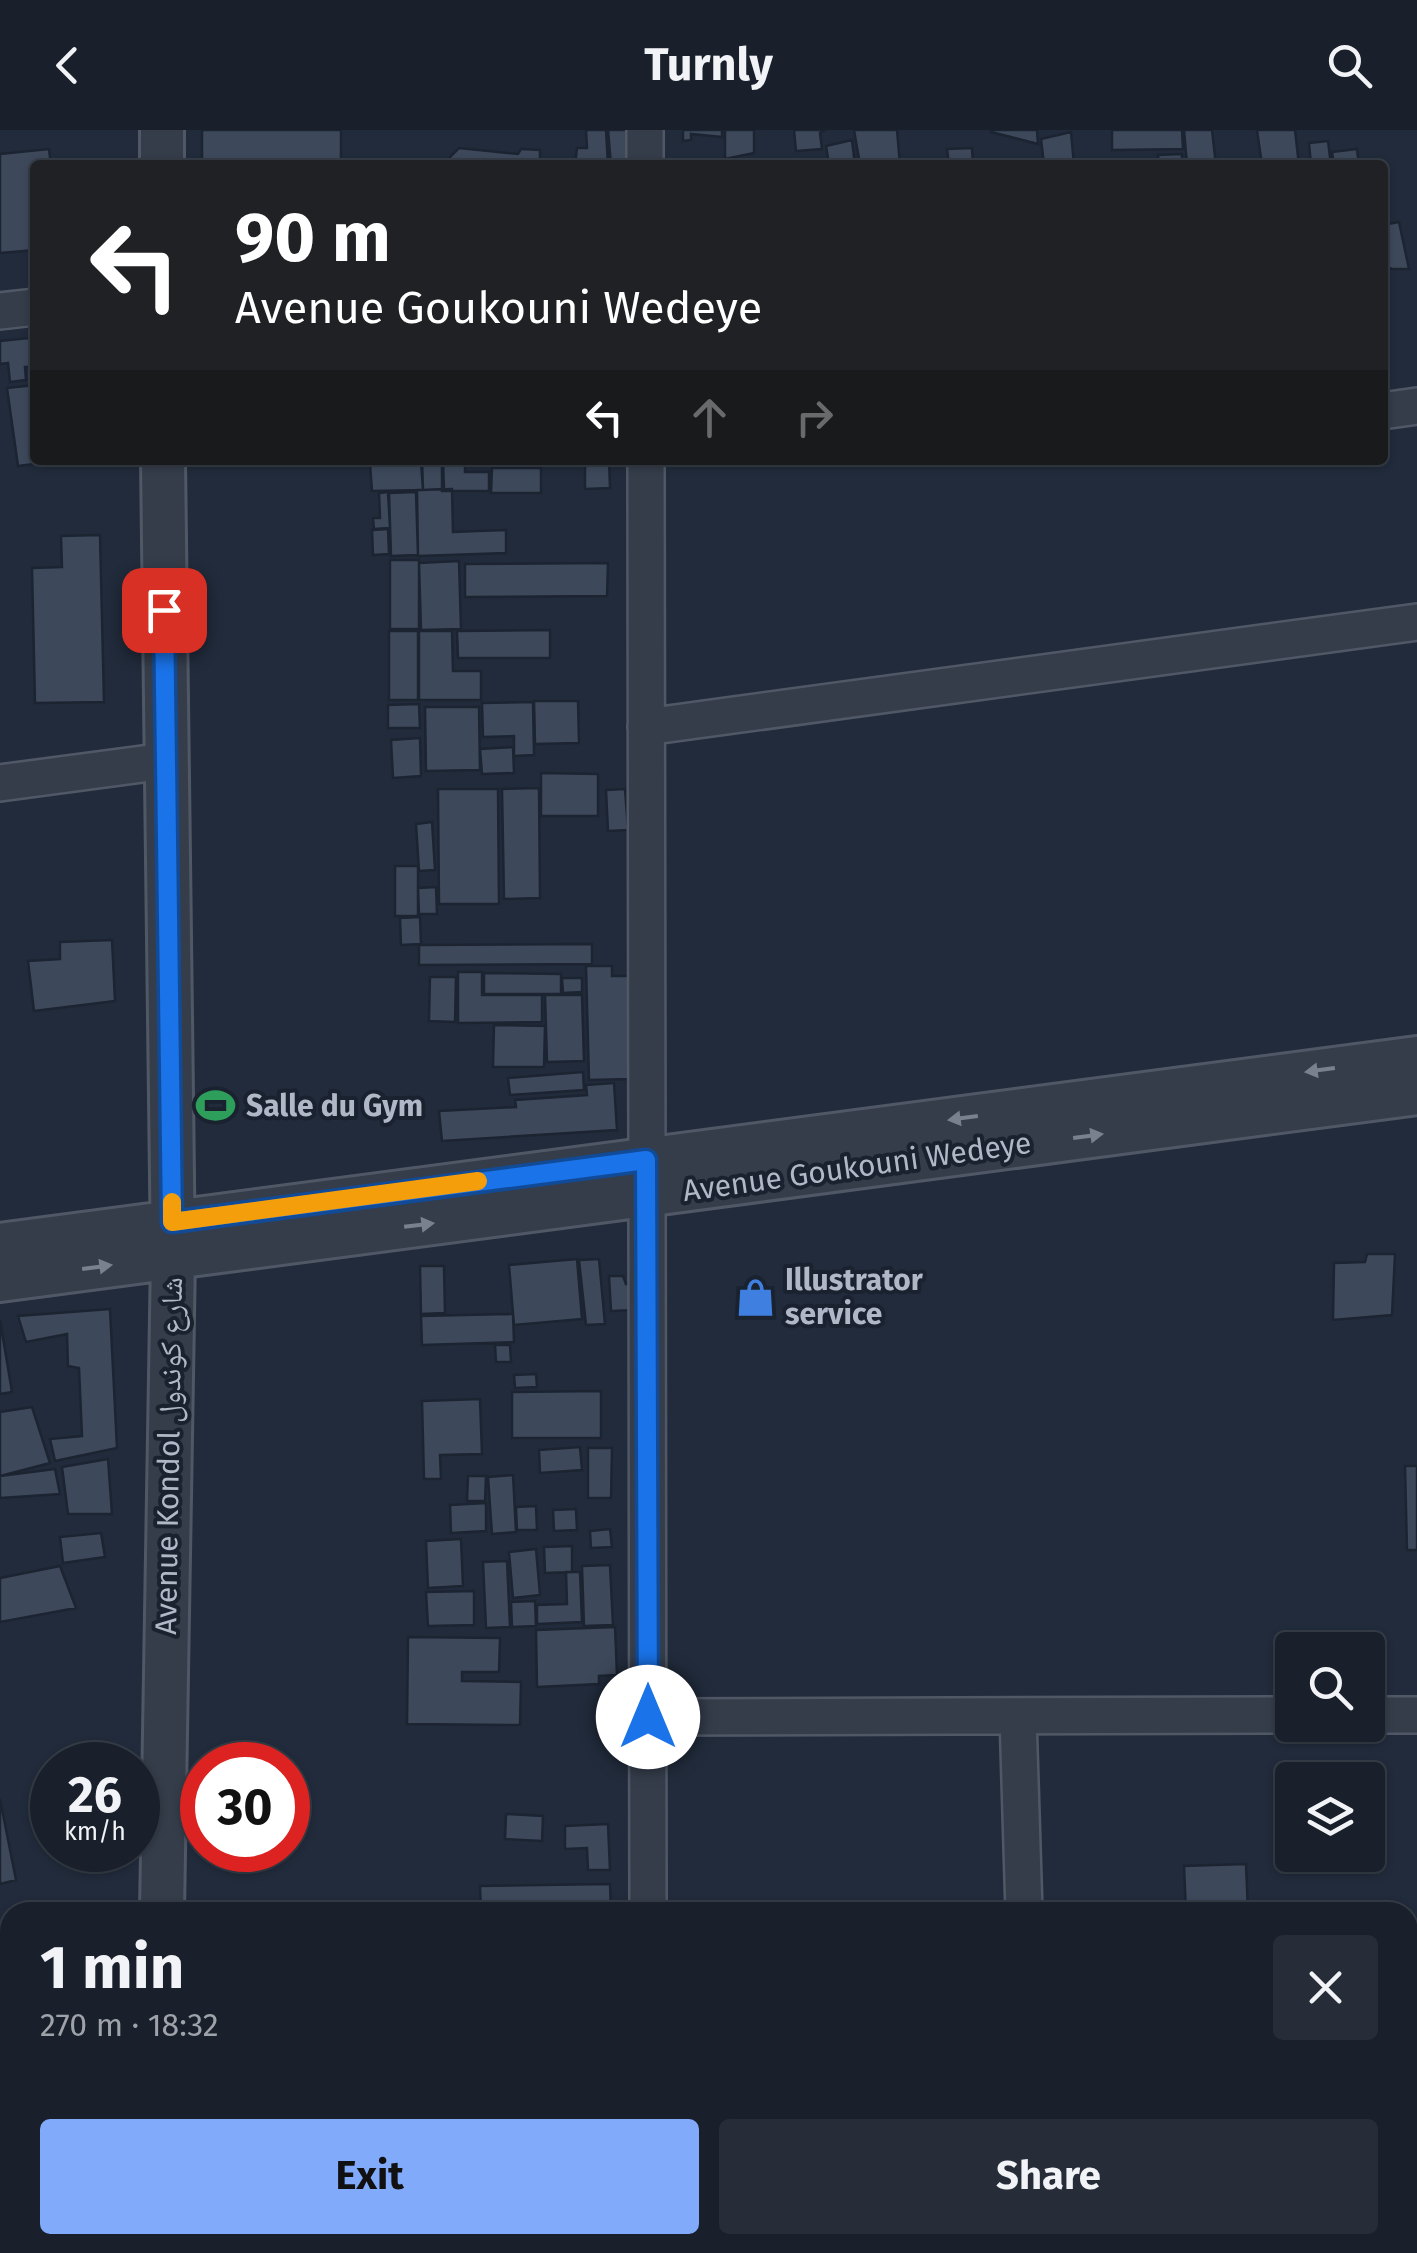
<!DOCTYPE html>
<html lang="en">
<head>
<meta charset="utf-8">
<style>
	body { margin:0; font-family:"Fira Sans","Noto Naskh Arabic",sans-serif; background:#262d38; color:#f1f3f6; height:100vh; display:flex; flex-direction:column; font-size:38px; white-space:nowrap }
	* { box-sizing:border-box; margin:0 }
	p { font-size:32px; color:#9fa3a9 }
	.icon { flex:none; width:55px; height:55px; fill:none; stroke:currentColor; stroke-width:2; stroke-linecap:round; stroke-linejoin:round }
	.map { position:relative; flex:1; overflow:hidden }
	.panel { position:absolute; left:0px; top:1772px; width:1418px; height:352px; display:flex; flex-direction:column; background:#19202c; border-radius:30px 30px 0 0; box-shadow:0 2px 8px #0004,0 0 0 2px #373e48 }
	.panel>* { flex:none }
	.hud { position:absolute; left:30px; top:30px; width:1358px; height:305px; border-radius:10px; box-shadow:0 2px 8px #0004,0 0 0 2px #373e48; background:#202124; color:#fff; overflow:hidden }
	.buttons { position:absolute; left:1275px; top:1502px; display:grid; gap:20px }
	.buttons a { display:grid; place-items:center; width:110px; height:110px; border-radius:10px; background:#19202c; box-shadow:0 2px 8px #0004,0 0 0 2px #373e48; font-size:50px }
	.speed { position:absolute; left:30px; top:1612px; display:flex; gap:20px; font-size:50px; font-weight:700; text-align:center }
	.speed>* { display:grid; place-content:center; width:130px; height:130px; border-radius:50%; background:#19202c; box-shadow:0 2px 8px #0004,0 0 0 2px #373e48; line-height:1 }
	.speed small { font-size:25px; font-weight:400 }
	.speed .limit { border:15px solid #d22; background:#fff; color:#111 }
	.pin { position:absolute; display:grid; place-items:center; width:85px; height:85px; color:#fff; margin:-42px; border-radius:20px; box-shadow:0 5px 15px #0006 }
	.me { position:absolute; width:110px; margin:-55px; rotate:0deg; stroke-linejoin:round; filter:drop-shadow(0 0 8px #0008) }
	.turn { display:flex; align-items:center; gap:35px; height:210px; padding:0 40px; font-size:45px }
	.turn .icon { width:130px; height:130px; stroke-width:2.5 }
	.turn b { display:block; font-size:70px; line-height:85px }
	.lanes { display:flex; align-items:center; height:95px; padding:0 40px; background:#0003; justify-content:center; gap:50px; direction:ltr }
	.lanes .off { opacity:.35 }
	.round { display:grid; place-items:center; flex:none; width:105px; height:105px; border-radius:10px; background:#262d38 }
	.headline { display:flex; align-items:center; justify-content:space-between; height:170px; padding:0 40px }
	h1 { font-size:60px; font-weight:700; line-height:75px }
	.primary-button { display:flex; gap:20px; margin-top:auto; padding:20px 40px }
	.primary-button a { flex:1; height:115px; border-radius:10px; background:#81aafb; color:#111; font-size:40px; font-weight:700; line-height:115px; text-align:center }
	.primary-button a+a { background:#262d38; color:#f1f3f6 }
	header { display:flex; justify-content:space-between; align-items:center; height:130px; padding:0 40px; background:#19202c; font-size:45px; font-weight:700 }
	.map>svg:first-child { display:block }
</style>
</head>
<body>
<header><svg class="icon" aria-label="back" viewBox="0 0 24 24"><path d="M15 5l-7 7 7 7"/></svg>Turnly<svg class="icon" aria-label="search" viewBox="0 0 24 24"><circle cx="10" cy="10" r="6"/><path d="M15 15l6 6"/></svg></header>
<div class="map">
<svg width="1417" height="2123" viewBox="0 0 1417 2123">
	<rect width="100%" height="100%" fill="#212b3b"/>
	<path fill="#3d495b" stroke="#1c2432" stroke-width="2.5" d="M202,0h139v35h-139z
		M586,0h20l2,35h-33l2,-17h10z
		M608,0h25l1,35h-23z
		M683,0h39v7l-31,-3v6l-8,1z
		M725,0h29v23l-29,6z
		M794,0h31l-5,3 2,16 -26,2z
		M854,0h43l3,35h-40z
		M991,0h46l1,14 -47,-12z
		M1112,0h70l1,19 -71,1z
		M1184,0h28l4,35h-29z
		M1257,0h38l4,35h-37z
		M1071,2l3,33h-30l-3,-26z
		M852,10l3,25h-26l-3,-19z
		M1328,11l3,24h-20l-2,-22z
		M459,18l59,6 3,-5 19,1v15h-90v-8z
		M972,18l1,17h-24l-2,-16z
		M49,19l2,16h-16v85l-35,3v-99z
		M1357,19l2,16h-25l-2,-13z
		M1182,24v11h-23l-1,-10z
		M1399,92l10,47h-17l-10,-4v-40z
		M29,208l3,29h-7l1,13 -16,2 -2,-19 -8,1v-23z
		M35,255v75l14,2 -31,4 -11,-78z
		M422,330h21l1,29 -21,1z
		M442,330h23v12h24v19h-47z
		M585,330h24l1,28 -25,1z
		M421,332l2,28 -51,1 -2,-27z
		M492,338h49v25h-50z
		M452,359l1,43 53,-2v23l-88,3 -1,-66z
		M388,362l2,36 -16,1 -1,-11h7l-1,-25z
		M416,362l2,63 -27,1 -2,-63z
		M388,399l1,25 -16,1 -1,-25z
		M100,405l4,167 -69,1 -3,-135 30,-1 -1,-31z
		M390,430h29v69h-29z
		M459,431l2,68 -40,1 -2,-67z
		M608,433l-1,33 -142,1v-33z
		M550,500v28h-92l-1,-27z
		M389,501h29v69h-29z
		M419,501h33l1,40h28v29h-62z
		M534,571h44l1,42 -44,1z
		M533,572l1,53 -20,1v-20l-31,1 -1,-34z
		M419,574l1,24h-32v-23z
		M425,577h54l1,63 -54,1z
		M420,608l1,38 -28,2 -2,-38z
		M513,617l1,26 -32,1 -2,-25z
		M541,643l57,1v42h-57z
		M539,658l1,110 -36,1 -2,-110z
		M438,659h60l1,115h-60z
		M625,659l3,41 -20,1 -2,-41z
		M432,692l3,48 -16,1 -3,-47z
		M395,736h23v50h-23z
		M436,757l1,27h-18l-1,-26z
		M420,787l1,27 -20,1 -1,-27z
		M112,810l3,61 -81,10 -6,-50 32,-2v-17z
		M592,814v20l-173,1v-20z
		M586,836h26v10h17l2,103 -42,1z
		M458,842h24v23h60v27l-84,1z
		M484,843l77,1v20h-77z
		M430,847h26l-1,45 -26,-1z
		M562,848h20v14l-19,1z
		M545,865h37l2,66 -37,1z
		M494,895l51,1 -1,41h-51z
		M583,942l1,18 -74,5 -2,-17z
		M614,953l3,47 -175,11 -3,-30 77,-4 -1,-7 72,-5 -1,-10z
		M1367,1124h28l-3,61 -59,5 1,-57 31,-1z
		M577,1129l5,60 -68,6 -5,-60z
		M599,1129l6,65 -19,1 -7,-65z
		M420,1136h24l1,47 -24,1z
		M609,1146h14l3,8 7,-1 2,27 -24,1z
		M110,1179l7,139 -62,13 -5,-22 32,-3 -3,-68 -11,-2 -1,-32 -41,8 -8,-26z
		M513,1184l1,28 -92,3 -1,-29z
		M0,1190l12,72 -12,2z
		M495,1215h15l1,17h-15z
		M536,1244l1,13 -22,1 -1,-13z
		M601,1261v47h-89v-46z
		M480,1269l2,55 -42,1 1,24h-17l-2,-78z
		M32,1277l18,56 -50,13v-64z
		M580,1317l2,23 -42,3 -1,-23z
		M588,1318h24l-1,50h-23z
		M108,1329l4,55h-44l-6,-47z
		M1405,1336h12v84h-10z
		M55,1339l5,25 -60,4v-22z
		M513,1345l3,57 -24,2 -4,-57z
		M468,1346h18l-1,25h-18z
		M486,1373v28l-35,2 -1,-28z
		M536,1376l1,24h-20l-1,-23z
		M576,1379l1,21 -23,1 -1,-21z
		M610,1399l2,18 -21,1 -1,-17z
		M101,1403l4,24 -42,6 -3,-26z
		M461,1409l2,47 -35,2 -2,-47z
		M572,1416v26l-27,1 -1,-26z
		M536,1419l4,46 -27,3 -4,-46z
		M507,1431l3,66 -24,1 -3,-66z
		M610,1435l3,60 -29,1 -2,-60z
		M60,1436l16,42 -76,14v-44z
		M566,1442h14l2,50 -45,2v-19l30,-1z
		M474,1461v34l-46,1 -2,-34z
		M535,1471l1,25 -24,1 -1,-25z
		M615,1497l2,48 -18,1v8l-62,3 -1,-57z
		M408,1507l92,1 -1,34h-37v9l59,1 -1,43 -113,-1z
		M0,1669l16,81 -16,4z
		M506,1684l37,2 -1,25 -37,-2z
		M608,1694l2,46h-22l-1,-22 -22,1v-23z
		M1246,1734l2,48h-62l-2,-46z
		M610,1754l1,28h-130l-1,-26z
		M10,1928v90h-4l-6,-87z
		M10,2044v45l-10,2v-45z
		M361,2115h60v8h-60z
		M451,2115h99v8h-99z
		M867,2115h36l1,8h-37z"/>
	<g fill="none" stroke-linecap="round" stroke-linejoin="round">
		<defs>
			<path id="minor" d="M645,0v35
				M0,181l35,-4
				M1382,281l35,-5
				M646,330l2,1452
				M646,597l771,-105
				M0,653l165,-22
				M1368,1585h49
				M1018,1586l6,196
				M648,1587l644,-2
				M0,1874l10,-2
				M1089,2115v8
				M647,2123v-8"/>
			<path id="tertiary" d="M162,0v35
				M0,1115l1417,-187
				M0,1150l1417,-187
				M162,1782l11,-655 -10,-797
				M157,2123v-8"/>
		</defs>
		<use href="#minor" stroke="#505866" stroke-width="40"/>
		<use href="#tertiary" stroke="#505866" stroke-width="48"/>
		<use href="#minor" stroke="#353d4b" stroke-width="35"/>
		<use href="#tertiary" stroke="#353d4b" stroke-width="42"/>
	</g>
	<defs><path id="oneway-solid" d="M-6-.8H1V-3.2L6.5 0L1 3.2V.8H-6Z" transform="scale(2.5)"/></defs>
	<g fill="#79818f">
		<use href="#oneway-solid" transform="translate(1320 940) rotate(172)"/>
		<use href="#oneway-solid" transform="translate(963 988) rotate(172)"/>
		<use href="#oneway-solid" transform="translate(1088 1006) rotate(-8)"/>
		<use href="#oneway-solid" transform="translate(419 1095) rotate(-7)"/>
		<use href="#oneway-solid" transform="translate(97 1137) rotate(-8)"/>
	</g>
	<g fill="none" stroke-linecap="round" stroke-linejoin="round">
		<defs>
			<path id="route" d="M164,480l8,612 474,-62 2,557"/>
		</defs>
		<use href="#route" stroke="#114b97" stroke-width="25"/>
		<use href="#route" stroke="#1a73e8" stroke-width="18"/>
		<path stroke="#f59e0b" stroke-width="18" d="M172,1072v20l306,-41"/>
	</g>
	<defs>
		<symbol id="stadium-bare" viewBox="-9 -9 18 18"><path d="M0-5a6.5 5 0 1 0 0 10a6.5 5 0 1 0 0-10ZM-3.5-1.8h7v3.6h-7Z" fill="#2e9e5b" stroke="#1a2230" stroke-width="2.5" paint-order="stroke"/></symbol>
		<symbol id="shop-bare" viewBox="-9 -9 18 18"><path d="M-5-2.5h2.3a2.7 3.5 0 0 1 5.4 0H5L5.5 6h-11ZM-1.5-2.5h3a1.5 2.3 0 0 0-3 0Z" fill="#3f7fe0" stroke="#1a2230" stroke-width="2.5" paint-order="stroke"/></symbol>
	</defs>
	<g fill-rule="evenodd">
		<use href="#stadium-bare" x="188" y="948" width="55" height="55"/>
		<use href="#shop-bare" x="728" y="1140" width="55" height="55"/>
	</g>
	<g text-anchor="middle" stroke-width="8" stroke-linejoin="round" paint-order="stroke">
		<g font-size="30" font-weight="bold" fill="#b0b8c7" stroke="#1a2230" text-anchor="start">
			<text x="246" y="986">Salle du Gym</text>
			<text x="785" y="1160">Illustrator<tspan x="785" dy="34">service</tspan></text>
		</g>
		<g font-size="30" fill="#b0b8c7" stroke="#1a2230">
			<text transform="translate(857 1037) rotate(-8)" y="10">Avenue Goukouni Wedeye</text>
			<text transform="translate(169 1326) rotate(-89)" y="10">Avenue Kondol شارع كوندول</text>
		</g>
	</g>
</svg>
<div class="buttons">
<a><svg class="icon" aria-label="search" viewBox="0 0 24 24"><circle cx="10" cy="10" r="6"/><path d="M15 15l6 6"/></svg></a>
<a><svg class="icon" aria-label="layers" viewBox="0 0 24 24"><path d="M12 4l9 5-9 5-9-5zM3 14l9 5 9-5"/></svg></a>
</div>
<div class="speed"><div>26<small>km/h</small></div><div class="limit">30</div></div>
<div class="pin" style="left:164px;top:480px;background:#d93025"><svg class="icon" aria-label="arrive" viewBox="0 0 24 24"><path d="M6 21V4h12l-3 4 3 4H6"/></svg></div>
<svg class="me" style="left:648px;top:1587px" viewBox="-20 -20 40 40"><circle r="19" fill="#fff"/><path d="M0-13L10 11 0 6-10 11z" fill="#1a73e8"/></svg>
<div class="hud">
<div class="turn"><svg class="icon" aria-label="left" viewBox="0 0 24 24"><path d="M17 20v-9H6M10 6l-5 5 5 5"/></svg><div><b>90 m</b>Avenue Goukouni Wedeye</div></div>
<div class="lanes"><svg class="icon" aria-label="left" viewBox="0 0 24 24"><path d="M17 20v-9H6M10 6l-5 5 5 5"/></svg><svg class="icon off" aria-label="ahead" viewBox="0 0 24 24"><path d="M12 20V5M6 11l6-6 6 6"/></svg><svg class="icon off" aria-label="right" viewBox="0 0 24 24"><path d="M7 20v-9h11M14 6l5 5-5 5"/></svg></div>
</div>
<section class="panel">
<div class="headline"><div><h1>1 min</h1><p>270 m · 18:32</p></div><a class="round"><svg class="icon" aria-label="close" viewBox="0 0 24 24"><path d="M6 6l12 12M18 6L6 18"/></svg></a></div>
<div class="primary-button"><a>Exit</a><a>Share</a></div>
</section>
</div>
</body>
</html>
